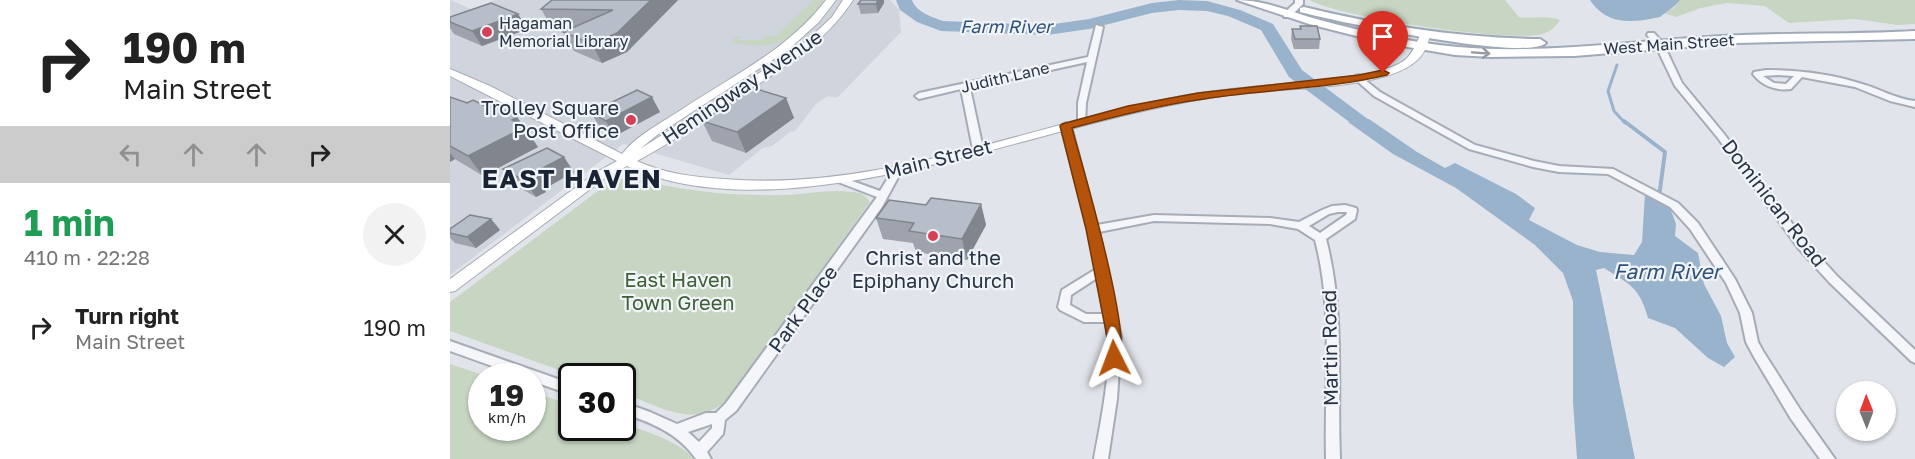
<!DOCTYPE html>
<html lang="en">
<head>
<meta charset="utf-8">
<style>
	body { margin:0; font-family:"Golos Text",sans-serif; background:#f2f2f2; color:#222; height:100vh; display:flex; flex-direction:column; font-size:22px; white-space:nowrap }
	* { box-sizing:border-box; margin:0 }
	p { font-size:20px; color:#767676 }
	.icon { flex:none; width:33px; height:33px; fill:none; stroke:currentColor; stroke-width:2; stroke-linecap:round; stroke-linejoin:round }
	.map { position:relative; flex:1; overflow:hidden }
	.details { display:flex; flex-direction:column; background:#fff; width:450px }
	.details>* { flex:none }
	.top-card { background:#fff; color:#222; overflow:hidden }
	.needle { width:39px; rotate:359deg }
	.controls { position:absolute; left:1386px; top:381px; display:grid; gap:12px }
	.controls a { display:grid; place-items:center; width:60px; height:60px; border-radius:50%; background:#fff; box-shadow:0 2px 4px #0004; font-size:30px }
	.speed { position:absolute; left:18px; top:363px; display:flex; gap:12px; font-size:30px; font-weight:700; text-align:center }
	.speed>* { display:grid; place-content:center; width:78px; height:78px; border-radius:50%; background:#fff; box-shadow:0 2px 4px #0004; line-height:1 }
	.speed small { font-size:15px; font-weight:400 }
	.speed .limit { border:3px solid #111; border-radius:9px; background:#fff; color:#111 }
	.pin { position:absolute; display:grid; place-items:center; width:51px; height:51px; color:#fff; margin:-62px -26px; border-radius:50% 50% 50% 0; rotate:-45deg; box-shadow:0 0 6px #0007 }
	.pin .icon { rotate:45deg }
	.me { position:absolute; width:66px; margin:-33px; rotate:357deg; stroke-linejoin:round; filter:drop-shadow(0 0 4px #0008) }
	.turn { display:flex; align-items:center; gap:21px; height:126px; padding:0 24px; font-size:27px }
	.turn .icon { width:78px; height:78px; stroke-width:2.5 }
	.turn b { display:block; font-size:42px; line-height:51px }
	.lanes { display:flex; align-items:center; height:57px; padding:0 24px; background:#0003; justify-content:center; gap:30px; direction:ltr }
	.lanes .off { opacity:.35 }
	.round { display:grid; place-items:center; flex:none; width:63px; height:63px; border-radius:32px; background:#f2f2f2 }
	.overview { display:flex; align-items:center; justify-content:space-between; height:102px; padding:0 24px }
	h1 { font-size:36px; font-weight:700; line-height:45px; color:#1e9e55 }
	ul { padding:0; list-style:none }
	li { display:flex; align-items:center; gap:18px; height:84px; padding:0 24px }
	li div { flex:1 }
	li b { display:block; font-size:22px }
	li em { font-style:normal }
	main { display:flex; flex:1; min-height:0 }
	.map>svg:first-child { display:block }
</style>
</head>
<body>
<main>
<section class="details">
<div class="top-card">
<div class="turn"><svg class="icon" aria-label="right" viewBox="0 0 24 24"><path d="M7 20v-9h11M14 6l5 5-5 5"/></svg><div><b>190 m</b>Main Street</div></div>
<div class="lanes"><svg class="icon off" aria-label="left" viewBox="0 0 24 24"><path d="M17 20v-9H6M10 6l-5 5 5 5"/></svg><svg class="icon off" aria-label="ahead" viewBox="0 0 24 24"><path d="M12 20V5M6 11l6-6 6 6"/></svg><svg class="icon off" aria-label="ahead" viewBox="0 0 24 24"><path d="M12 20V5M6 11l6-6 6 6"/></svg><svg class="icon" aria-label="right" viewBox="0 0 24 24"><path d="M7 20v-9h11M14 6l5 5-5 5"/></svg></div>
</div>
<div class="overview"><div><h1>1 min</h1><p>410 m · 22:28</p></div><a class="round"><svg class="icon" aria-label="close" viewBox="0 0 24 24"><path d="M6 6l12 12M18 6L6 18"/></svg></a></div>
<ul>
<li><svg class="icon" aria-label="right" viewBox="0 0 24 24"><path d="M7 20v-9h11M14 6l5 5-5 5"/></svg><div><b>Turn right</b><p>Main Street</p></div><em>190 m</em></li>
</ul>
</section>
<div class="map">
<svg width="1465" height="459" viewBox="0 0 1465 459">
	<rect width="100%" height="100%" fill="#e1e5eb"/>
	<path fill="#cfd4dd" d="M0,0l21,9 24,-9h395l9,10 2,22 -64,66 -9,-2 -12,8 -21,27 -5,1 -18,14 -9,2 -34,27 -106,-31 -173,131z"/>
	<path fill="#c7d5c2" d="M364,0h9c-23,39 -47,53 -92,42l6,-6h4l-3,4h23l4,-4h11z
		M860,0h195l14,17c14,2 27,-2 41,3 -5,7 -9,12 -18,14 -30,9 -205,-17 -232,-34z
		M1230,0h235v24l-17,1 -43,-6 -66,4 -24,-17 -38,-3 -26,5 -25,9 -12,-4 10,-5z
		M183,178c51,14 101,18 154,17 21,-1 43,-6 64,-3 9,0 15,3 19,10l-141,195c-31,35 -70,9 -106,-4l-1,-17h-46l-126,-45v-29l153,-115 18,-8z
		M0,364l36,12h-4v52h50l1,-36 38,13 1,23h50l1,-5c20,8 58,18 70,36h-243z"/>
	<path fill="#9ab3cd" d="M1140,0h90c-6,8 -13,11 -20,17 -27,6 -53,9 -70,-17z
		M919,119l48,33 28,16 10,-5 61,31 19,14 -6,12 48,25 23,7 34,3 8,-13 3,-49 24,12 7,19 -1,12 23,17 6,31 17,32 6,27 8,14 -11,10 -16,-9 -33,-30 -27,-10c-9,-32 -18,-33 -44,-50l-8,2 39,189h-58l-4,-57v-101l-10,-28 -28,-28 -79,-57 -63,-34 -45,-32z"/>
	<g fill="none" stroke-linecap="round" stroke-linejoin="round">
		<path stroke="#9ab3cd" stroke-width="3" d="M1167,65l-9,26 6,20 11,12"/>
		<path stroke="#9ab3cd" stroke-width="4" d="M1174,121l41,31 -6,45"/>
		<path fill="#9ab3cd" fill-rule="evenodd" d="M446,0h16c4,12 20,17 31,21l104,4 42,-6 63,-16 27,-3 28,1 33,9 33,14 29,46 67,50 -3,4h-14l-63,-47 -28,-47 -33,-14 -21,-5 -28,-1 -27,3 -63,16 -42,6 -106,-4 -24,-9 -17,-12z"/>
		<defs>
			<path id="street" d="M845,0h8v4l-13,13h-6v-4l11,-10z
				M646,25l7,2 -17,76 -1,21h-6l-1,-2v-19l9,-41 -117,26 13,61 -5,3 -5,-3 -12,-60 -42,10 -4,-3 4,-3 169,-36z
				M1198,33h6l9,10 19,40 42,51 83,109 30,33 78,74v13l-4,-2 -82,-79 -30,-33 -81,-111 -43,-52 -20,-42 -8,-9z
				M1316,70c32,0 66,4 96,14 18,5 34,15 53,17v6l-25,-6 -35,-14 -48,-9 -5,-1 -11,12c-15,2 -29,-3 -38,-15l1,-2zM1328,75l14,1h2l-8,8 -12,-1 -11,-7z
				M909,75l21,17 95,53 59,16 25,5 54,3 65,34 20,20 37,56 17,34 6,29 5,9 38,60 34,48h-15l-29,-40 -37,-62 -8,-15 -6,-29 -14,-30 -36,-54 -20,-22 -62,-33 -49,-2 -26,-5 -64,-18 -95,-53 -18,-16v-4z
				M616,123l5,3 26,99 57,-10 116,3 29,4 23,-12 10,-4 13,-1 11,3 1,2 -2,9 -29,20c19,72 11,146 14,220h-14c-2,-73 8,-147 -11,-219l-17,-11 -28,-5 -116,-3 -55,11 22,105 -4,62 -9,60h-14c7,-40 20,-97 12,-137h-22l-24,-12 -2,-3 4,-17 34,-21 -8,-40 -27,-103zM888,212h9l-1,3 -26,18 -11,-7 20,-12zM647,278l7,36h-18l-16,-9 1,-10z
				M447,167l5,3 -20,37 -146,204 -11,9 -2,14 -16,18 4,7h-15c-17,-25 -45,-37 -74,-46v-11l28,10 27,12 29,-11h10l10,-10 151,-206 -39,-15 -2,-2 2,-2h6l36,13 14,-23zM262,424v4l-13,14 -11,-10z
				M0,341l122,43v11l-40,-14v-5h-12l-70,-25z"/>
			<path id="secondary" d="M376,0h10l-17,22 -31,28 -131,85 -17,14 160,-102 32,-30 11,-17h10c-29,45 -75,71 -119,100 -32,21 -63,43 -97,61 29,13 57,16 88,18 156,13 306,-55 457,-83 64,-12 130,-11 194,-24 30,-9 33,-11 45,-39h8l1,2c-2,10 -6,20 -15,27 -32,27 -129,26 -172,31 -146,18 -283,77 -429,93 -61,7 -131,6 -187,-20l-22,12 -150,113 -5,1v-13l147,-107 20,-11 -167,-85v-7l40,17 132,68c15,-19 39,-31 59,-44 50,-33 108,-61 145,-110z"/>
			<path id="primary" d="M787,0c29,0 56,13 83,20 45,12 91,23 138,27 84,7 165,-5 249,-10 69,-5 139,-2 208,-6v8l-179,4 -162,13 -83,1 -36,-2 -71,-12 -75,-19z
				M854,7c78,19 156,31 236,32l6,4c-20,19 -212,-22 -246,-31v-4z"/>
		</defs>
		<use href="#street" stroke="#a6acb6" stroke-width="4"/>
		<use href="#secondary" stroke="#a6acb6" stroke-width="2"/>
		<use href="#primary" stroke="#a0a9b7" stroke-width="4"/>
		<use href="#street" fill="#f4f6f9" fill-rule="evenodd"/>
		<use href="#secondary" fill="#fff" fill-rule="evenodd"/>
		<use href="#primary" fill="#fff" fill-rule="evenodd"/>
	</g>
	<path fill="#9ea3ad" d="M228,0l-51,52 -25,11 -28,-12 -11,-19 8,-4h-19l-11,-19z
		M434,3l-6,10 -17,1 -3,-10z
		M68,14l9,15 -45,17 -28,-12 -4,-6v-11z
		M850,26l20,13 -1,10h-25l-3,-10 1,-10h8z
		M0,97l17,6 18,3 32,11 21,30 -55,29 -28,-17 -5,3z
		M336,98l8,20 -48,35 -34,-12 -10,-20z
		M210,112l-45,24 -14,-7 -10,-16z
		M53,169l71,3 -30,17 2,3 -10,5 -21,-12z
		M531,204l5,21 -19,35 -51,-8 -3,-9 -30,-4 -7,-21 50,-13z
		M41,219l9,11 -24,18 -21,-5 -5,-5v-9z"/>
	<path fill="#81858d" d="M201,0h27l-51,52 -25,11 -10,-19z
		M428,0h6v3l-6,10 -2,-9z
		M68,14l9,15 -45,17 -10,-15z
		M202,97l8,15 -45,24 -9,-15z
		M336,98l8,20 -48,35 -9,-21z
		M67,117l21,30 -55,29 -15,-20 44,-36z
		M0,153l5,6 -5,3z
		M114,157l10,15 -30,17 2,3 -10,5 -11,-16 6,-7z
		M531,204l5,21 -19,35 -5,-21z
		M41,219l9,11 -24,18 -9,-11z"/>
	<path fill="#b8bec9" stroke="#81858d" stroke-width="1.5" d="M102,0h99l-34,33 -25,11 -29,-12 50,-22 -72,-1z
		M411,0h17l-2,4h-18z
		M41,3l27,11 -46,17 -22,-9v-5z
		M850,26h17l3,13h-25l-3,-10h9z
		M303,88l33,10 -49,34 -35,-11z
		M187,90l15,7 -46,24 -15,-8 9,-5z
		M0,97l17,6 6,-3 12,6 6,-2 26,13 -5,3 13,7 -57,29 -18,-10z
		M97,148l17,9 -33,17 3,2 -9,5 -22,-12z
		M481,198l50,6 -19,35 -53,-8 5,-8 -38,-5 13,-18 37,5z
		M20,215l21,4 -24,18 -17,-4v-4z"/>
	<defs><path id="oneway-shaft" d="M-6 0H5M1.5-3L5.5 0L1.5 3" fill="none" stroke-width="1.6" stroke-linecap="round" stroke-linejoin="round" transform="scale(1.5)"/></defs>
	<use stroke="#9499a2" href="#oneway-shaft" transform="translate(1031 53) rotate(4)"/>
	<path fill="#b45309" stroke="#753606" stroke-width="1.5" d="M933,70l6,3 -2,2c-62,15 -127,14 -190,25 -42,6 -84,17 -125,28 10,37 61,208 47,234l-5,2 -6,-2 -2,-4 1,-21 -21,-108 -26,-103 2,-2 66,-18 70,-13 161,-18z"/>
	<g fill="#d64059" stroke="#f1f4f8" stroke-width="2">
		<circle cx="37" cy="32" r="6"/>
		<circle cx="181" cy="120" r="6"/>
		<circle cx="483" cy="236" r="6"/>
	</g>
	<g text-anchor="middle" stroke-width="4.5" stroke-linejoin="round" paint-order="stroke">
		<g font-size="16" fill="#283344" stroke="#f1f4f8" text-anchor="start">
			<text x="49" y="29">Hagaman<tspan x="49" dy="18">Memorial Library</tspan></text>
		</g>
		<g font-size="16" fill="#283344" stroke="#f1f4f8">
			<text transform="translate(1219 44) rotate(-4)" y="6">West Main Street</text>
			<text transform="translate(555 77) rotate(-13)" y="6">Judith Lane</text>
		</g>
		<g font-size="18" font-style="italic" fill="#30527a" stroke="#f1f4f8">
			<text x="556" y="33">Farm River</text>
		</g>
		<g font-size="20" fill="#283344" stroke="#f1f4f8">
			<text transform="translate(292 87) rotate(-34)" y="7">Hemingway Avenue</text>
			<text transform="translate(488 159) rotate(-14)" y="7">Main Street</text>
			<text transform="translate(1324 203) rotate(52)" y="7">Dominican Road</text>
			<text transform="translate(353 309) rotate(-54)" y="7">Park Place</text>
			<text transform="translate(880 348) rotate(-91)" y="7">Martin Road</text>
		</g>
		<g font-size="20" fill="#283344" stroke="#f1f4f8" text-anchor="end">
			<text x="169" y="115">Trolley Square<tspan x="169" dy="23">Post Office</tspan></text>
			<text x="483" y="265" text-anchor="middle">Christ and the<tspan x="483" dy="23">Epiphany Church</tspan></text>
		</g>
		<g font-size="20" fill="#3e6035" stroke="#f1f4f8">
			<text x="228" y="287">East Haven<tspan x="228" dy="23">Town Green</tspan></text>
		</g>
		<g font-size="21" font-style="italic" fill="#30527a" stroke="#f1f4f8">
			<text x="1217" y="279">Farm River</text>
		</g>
		<g font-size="26" font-weight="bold" letter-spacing="1.5" fill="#1a2434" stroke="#f1f4f8">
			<text x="122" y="188">EAST HAVEN</text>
		</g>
	</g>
</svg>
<div class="controls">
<a><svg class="needle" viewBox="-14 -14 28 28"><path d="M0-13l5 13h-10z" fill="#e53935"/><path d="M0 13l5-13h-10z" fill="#767676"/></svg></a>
</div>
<div class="speed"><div>19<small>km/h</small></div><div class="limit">30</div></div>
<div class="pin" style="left:933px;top:73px;background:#d93025"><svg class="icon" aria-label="arrive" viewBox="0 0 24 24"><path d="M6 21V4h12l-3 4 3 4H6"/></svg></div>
<svg class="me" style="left:664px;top:358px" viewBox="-20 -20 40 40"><path d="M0-17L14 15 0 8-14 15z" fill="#b45309" stroke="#fff" stroke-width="4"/></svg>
</div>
</main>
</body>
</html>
